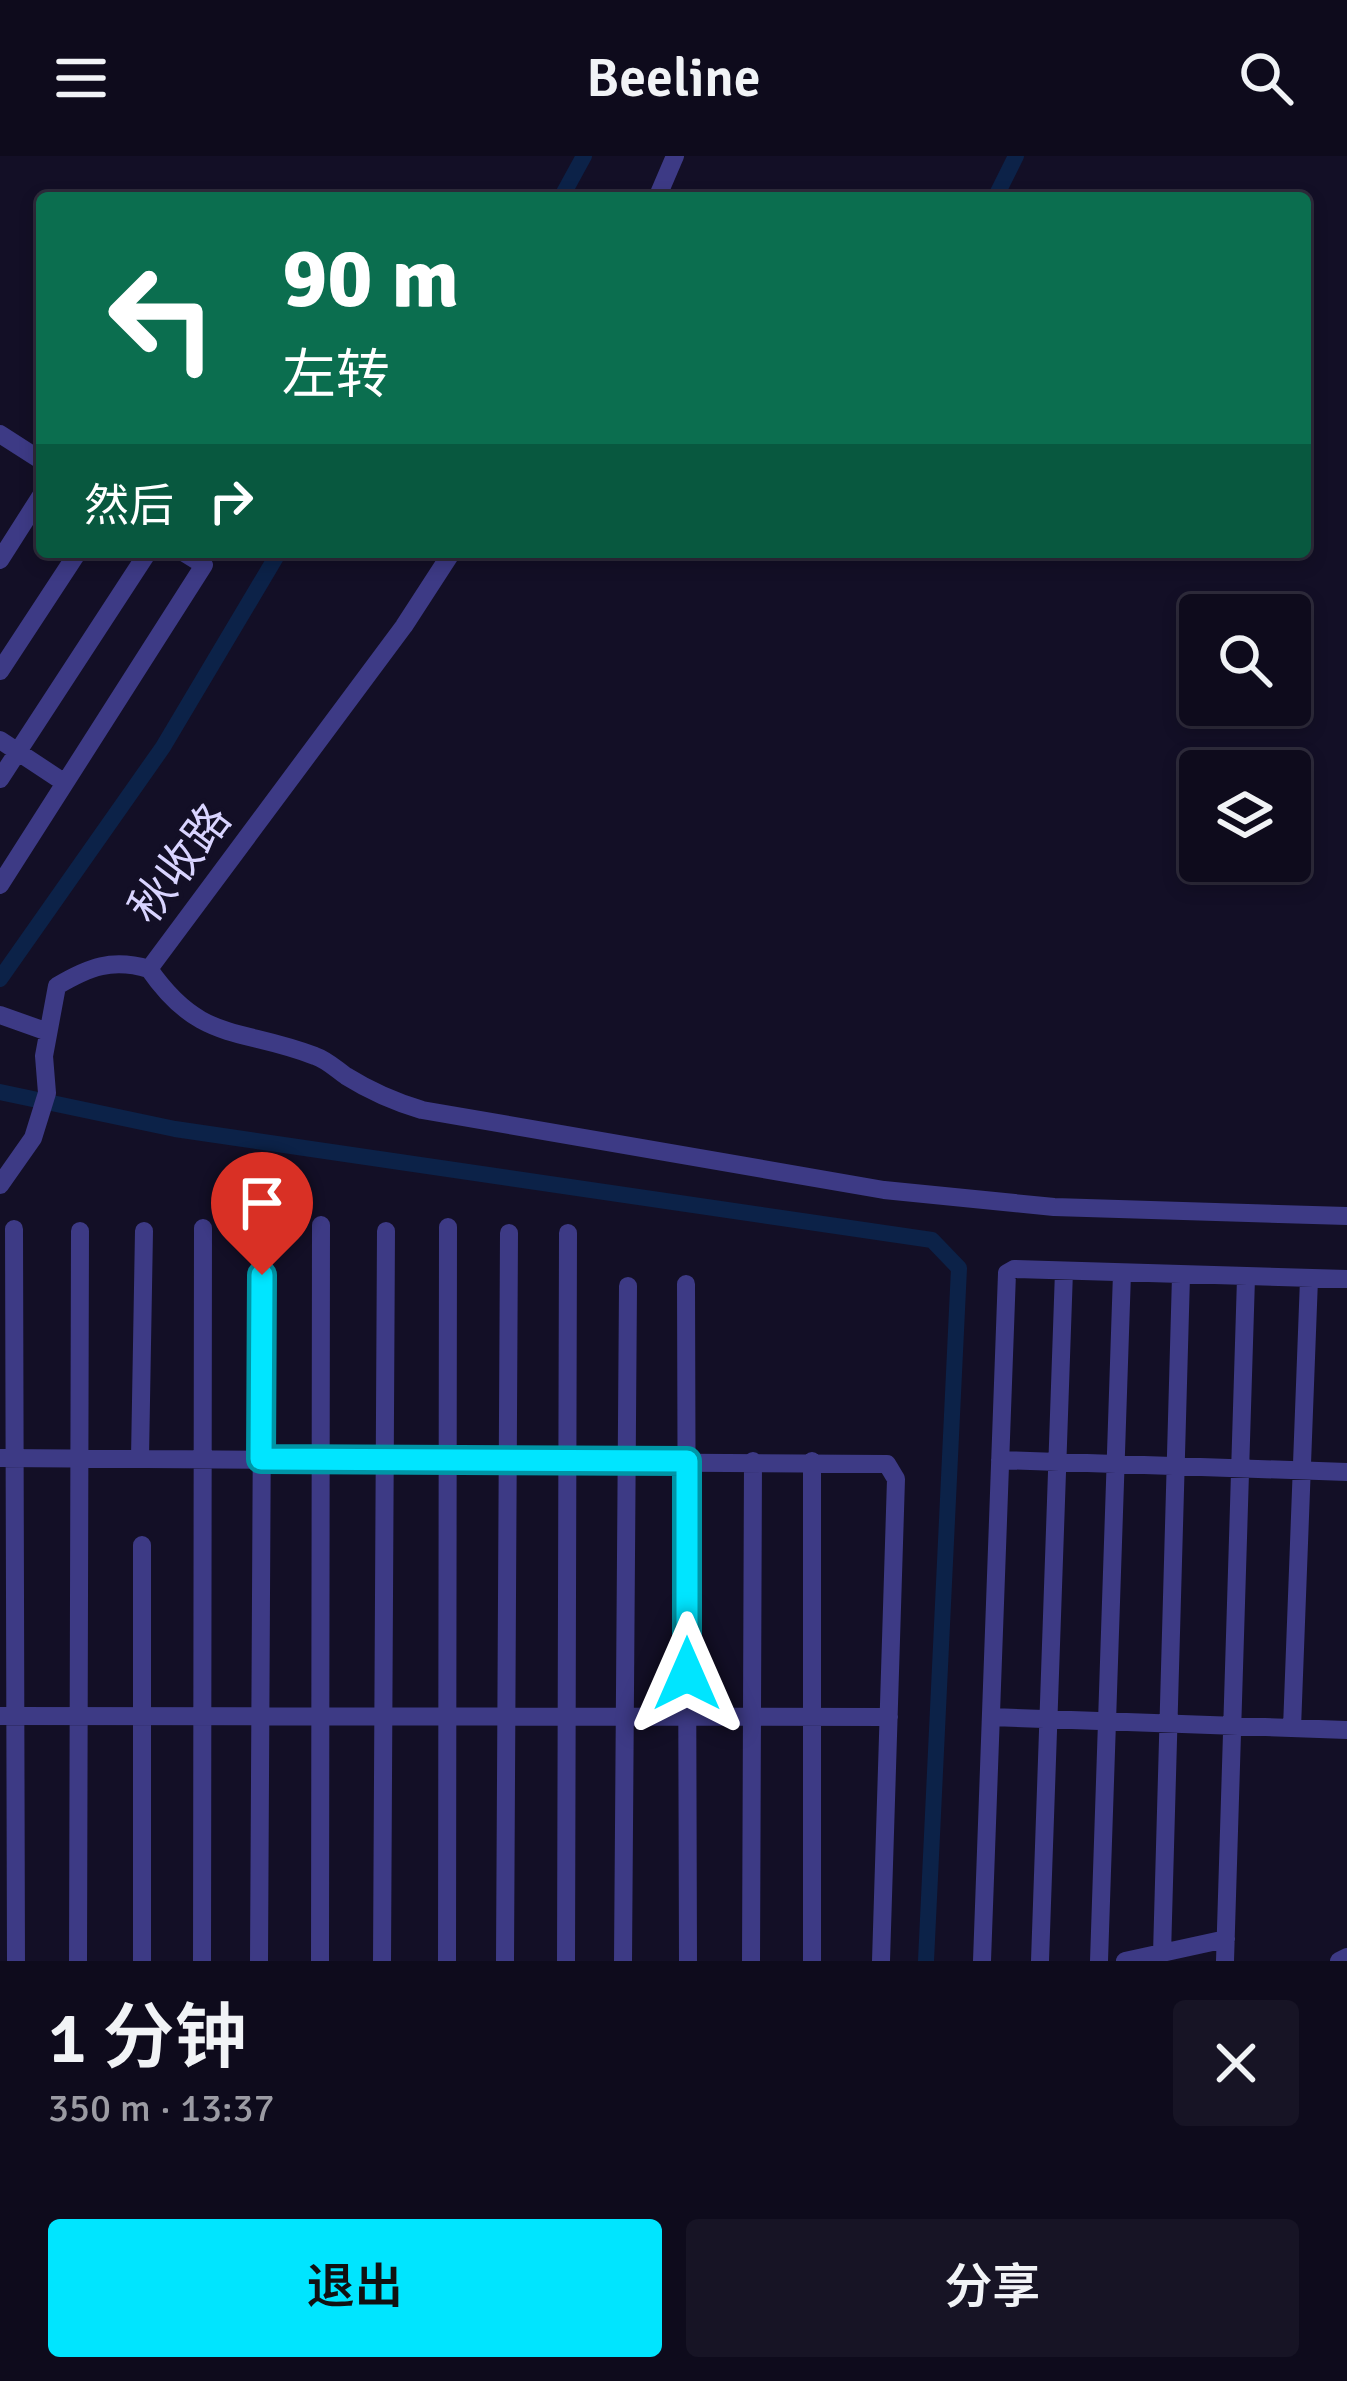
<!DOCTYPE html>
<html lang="zh">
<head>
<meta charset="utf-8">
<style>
	body { margin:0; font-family:Signika,"Noto Sans SC",sans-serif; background:#171425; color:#f1f3f6; height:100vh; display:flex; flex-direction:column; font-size:45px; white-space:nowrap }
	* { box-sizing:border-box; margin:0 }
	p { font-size:39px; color:#9b9ba3 }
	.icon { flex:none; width:66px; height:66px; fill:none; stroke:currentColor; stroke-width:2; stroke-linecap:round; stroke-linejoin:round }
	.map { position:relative; height:1805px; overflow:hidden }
	.panel { display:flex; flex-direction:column; background:#0e0b1c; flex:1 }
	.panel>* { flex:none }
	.guide { position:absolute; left:36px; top:36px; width:1275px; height:366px; border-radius:12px; box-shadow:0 6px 18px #0003,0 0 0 3px #2e2b3b; background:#0b6e4f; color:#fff; overflow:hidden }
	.controls { position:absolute; left:1179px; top:438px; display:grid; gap:24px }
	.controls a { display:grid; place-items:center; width:132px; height:132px; border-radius:12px; background:#0e0b1c; box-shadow:0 6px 18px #0003,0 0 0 3px #2e2b3b; font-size:60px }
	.pin { position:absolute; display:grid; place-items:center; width:102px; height:102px; color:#fff; margin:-123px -51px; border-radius:50% 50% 50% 0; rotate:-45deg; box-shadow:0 0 12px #0007 }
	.pin .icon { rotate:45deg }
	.me { position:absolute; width:132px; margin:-66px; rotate:0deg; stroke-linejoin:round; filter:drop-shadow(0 0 9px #0008) }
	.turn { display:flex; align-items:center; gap:42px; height:252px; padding:0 48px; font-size:54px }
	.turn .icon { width:156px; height:156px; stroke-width:2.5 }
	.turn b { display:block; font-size:84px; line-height:102px }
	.then { display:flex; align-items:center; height:114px; padding:0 48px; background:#0003; gap:24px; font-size:45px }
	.round { display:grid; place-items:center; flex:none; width:126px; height:126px; border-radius:12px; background:#171425 }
	.overview { display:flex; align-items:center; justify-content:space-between; height:204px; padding:0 48px }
	h1 { font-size:72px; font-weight:600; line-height:90px }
	.primary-button { display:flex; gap:24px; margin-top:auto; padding:24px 48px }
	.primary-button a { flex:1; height:138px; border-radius:12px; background:#00e5ff; color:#111; font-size:48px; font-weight:600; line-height:138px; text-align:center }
	.primary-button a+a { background:#171425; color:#f1f3f6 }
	header { display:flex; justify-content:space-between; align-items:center; height:156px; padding:0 48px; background:#0e0b1c; font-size:54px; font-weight:600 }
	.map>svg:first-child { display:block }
</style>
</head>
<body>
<header><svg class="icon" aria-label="menu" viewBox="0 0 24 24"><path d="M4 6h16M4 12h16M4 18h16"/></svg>Beeline<svg class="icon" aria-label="search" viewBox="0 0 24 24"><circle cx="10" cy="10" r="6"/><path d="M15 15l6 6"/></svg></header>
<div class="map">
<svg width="1347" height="1805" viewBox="0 0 1347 1805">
	<rect width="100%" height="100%" fill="#130f26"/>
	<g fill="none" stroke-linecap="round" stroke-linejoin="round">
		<path stroke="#0c2248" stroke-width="16" d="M561,42l23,-42
			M995,42l21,-42
			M0,823l163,-232 116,-195
			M0,936l175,37 757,111 27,28 -33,693"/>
		<path stroke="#3d3a85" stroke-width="18" d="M657,42l18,-42
			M0,278l42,27
			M0,404l42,-66
			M0,515l78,-119
			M0,584l65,43
			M0,623l148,-227
			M0,729l204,-320 -21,-13
			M149,813c52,75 91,58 166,87 12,4 21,13 31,20 24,15 49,26 76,34l462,80 170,17 293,9
			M149,813l255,-343 48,-74
			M0,859l48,17
			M0,1029l33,-47 14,-45 -3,-37 13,-70c32,-19 55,-28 92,-17
			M14,1073l2,732
			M686,1128l2,677
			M0,1302l887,6 9,15 -15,482
			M140,1302l4,-227
			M1000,1304l347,12
			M142,1389v416
			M0,1560l889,1
			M991,1561l356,13
			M1292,1572l17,-449
			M1162,1798l19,-678
			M78,1805l2,-730
			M202,1805l1,-733
			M259,1805l4,-732
			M320,1805l1,-736
			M382,1805l4,-730
			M447,1805l1,-734
			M505,1805l4,-728
			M566,1805l2,-728
			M623,1805l5,-675
			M751,1805l2,-500
			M812,1805v-500
			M982,1805l25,-688 7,-4 333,10
			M1040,1805l24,-690
			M1099,1805l23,-688
			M1125,1805l101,-22
			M1225,1805l21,-683
			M1339,1805l8,-4"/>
	</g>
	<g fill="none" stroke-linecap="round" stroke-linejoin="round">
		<defs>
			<path id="route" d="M262,1119l-1,184 426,2v213"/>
		</defs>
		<use href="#route" stroke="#0095a6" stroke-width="30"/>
		<use href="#route" stroke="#00e5ff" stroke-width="21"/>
	</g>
	<g text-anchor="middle" stroke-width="9" stroke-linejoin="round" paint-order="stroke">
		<g font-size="45" fill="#d9d4ff" stroke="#130f26">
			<text transform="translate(179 707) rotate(-53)" y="16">秋收路</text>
		</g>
	</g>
</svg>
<div class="controls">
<a><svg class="icon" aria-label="search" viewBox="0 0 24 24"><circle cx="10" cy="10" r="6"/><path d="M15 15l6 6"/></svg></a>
<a><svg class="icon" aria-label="layers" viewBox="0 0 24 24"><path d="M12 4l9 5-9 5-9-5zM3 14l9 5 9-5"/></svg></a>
</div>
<div class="pin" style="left:262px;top:1119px;background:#d93025"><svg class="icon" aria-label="arrive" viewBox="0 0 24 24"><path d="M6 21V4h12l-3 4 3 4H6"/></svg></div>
<svg class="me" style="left:687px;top:1518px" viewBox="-20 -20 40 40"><path d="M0-17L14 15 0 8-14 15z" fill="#00e5ff" stroke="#fff" stroke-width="4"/></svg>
<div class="guide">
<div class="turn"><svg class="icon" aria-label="left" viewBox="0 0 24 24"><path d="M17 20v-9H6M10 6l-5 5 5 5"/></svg><div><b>90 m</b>左转</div></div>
<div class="then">然后<svg class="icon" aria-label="right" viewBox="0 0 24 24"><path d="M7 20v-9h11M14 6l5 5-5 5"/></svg></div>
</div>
</div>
<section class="panel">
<div class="overview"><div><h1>1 分钟</h1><p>350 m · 13:37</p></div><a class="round"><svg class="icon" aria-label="close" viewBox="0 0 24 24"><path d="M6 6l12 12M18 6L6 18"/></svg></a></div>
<div class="primary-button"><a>退出</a><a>分享</a></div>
</section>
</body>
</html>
